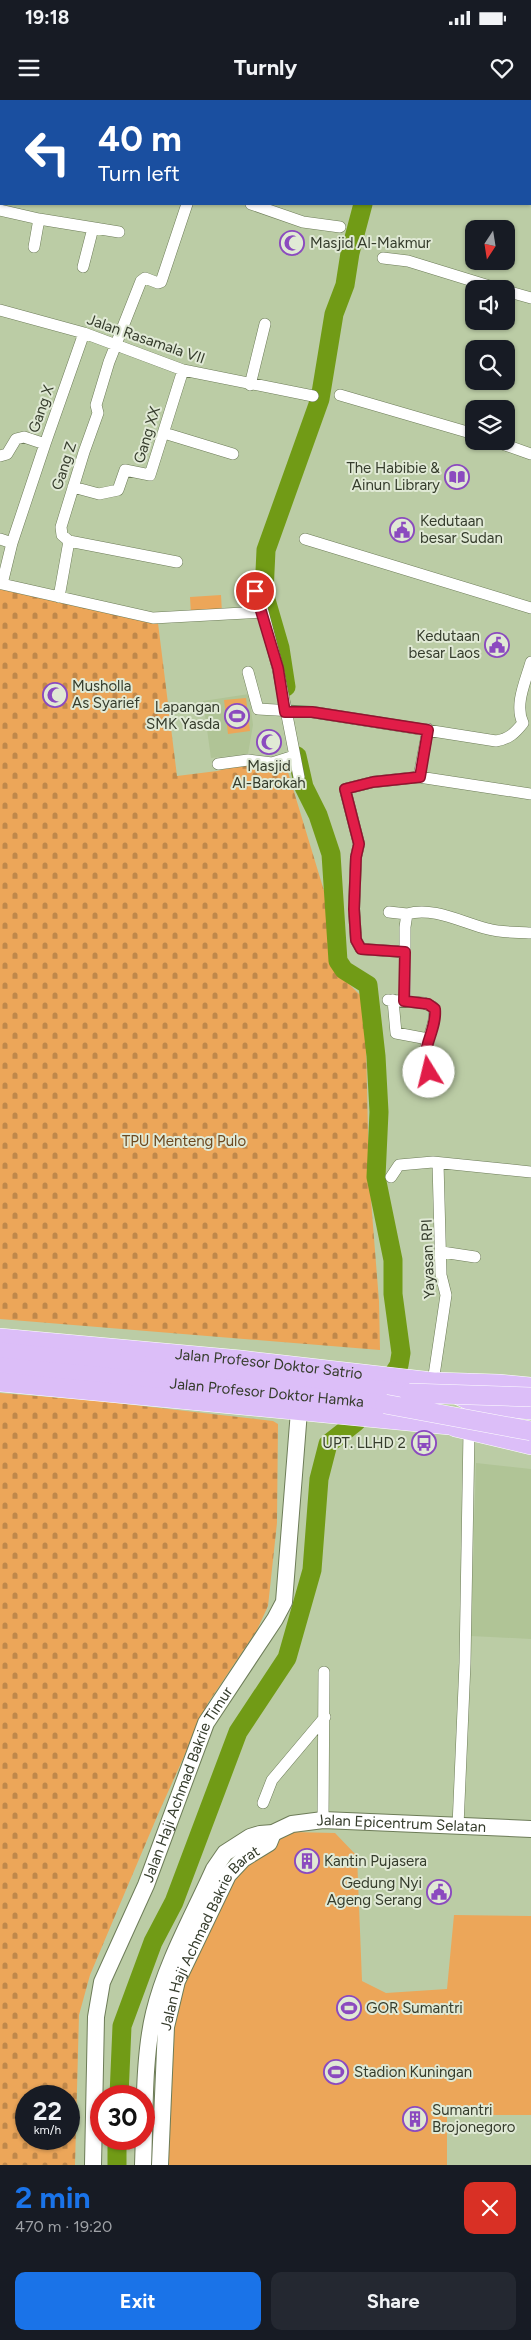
<!DOCTYPE html>
<html lang="en">
<head>
<meta charset="utf-8">
<style>
	body { margin:0; font-family:Figtree,sans-serif; background:#242831; color:#f1f3f6; height:100vh; display:flex; flex-direction:column; font-size:19px; white-space:nowrap }
	* { box-sizing:border-box; margin:0 }
	p { font-size:16px; color:#9ea1a6 }
	.icon { flex:none; width:28px; height:28px; fill:none; stroke:currentColor; stroke-width:2; stroke-linecap:round; stroke-linejoin:round }
	.map { position:relative; height:2065px; overflow:hidden }
	.side { display:flex; flex-direction:column; background:#171b24; flex:1 }
	.side>* { flex:none }
	.banner { position:absolute; left:0px; top:0px; width:531px; height:105px; box-shadow:0 1px 4px #0004; background:#1a4fa0; color:#fff; overflow:hidden }
	.needle { width:32px; rotate:192deg }
	.controls { position:absolute; left:465px; top:120px; display:grid; gap:10px }
	.controls a { display:grid; place-items:center; width:50px; height:50px; border-radius:10px; background:#171b24; box-shadow:0 1px 4px #0004; font-size:25px }
	.speed { position:absolute; left:15px; top:1985px; display:flex; gap:10px; font-size:25px; font-weight:700; text-align:center }
	.speed>* { display:grid; place-content:center; width:65px; height:65px; border-radius:50%; background:#171b24; box-shadow:0 1px 4px #0004; line-height:1 }
	.speed small { font-size:12px; font-weight:400 }
	.speed .limit { border:8px solid #d22; background:#fff; color:#111 }
	.pin { position:absolute; display:grid; place-items:center; width:42px; height:42px; color:#fff; margin:-21px; border:2px solid #fff; border-radius:50%; box-shadow:0 1px 5px #0007 }
	.me { position:absolute; width:55px; margin:-28px; rotate:351deg; stroke-linejoin:round; filter:drop-shadow(0 0 4px #0008) }
	.turn { display:flex; align-items:center; gap:18px; height:105px; padding:0 15px; font-size:22px }
	.turn .icon { width:65px; height:65px; stroke-width:2.5 }
	.turn b { display:block; font-size:35px; line-height:42px }
	.round { display:grid; place-items:center; flex:none; width:52px; height:52px; border-radius:10px; background:#242831 }
	.summary { display:flex; align-items:center; justify-content:space-between; height:85px; padding:0 15px }
	h1 { font-size:30px; font-weight:700; line-height:38px; color:#1a73e8 }
	.action { display:flex; gap:10px; margin-top:auto; padding:10px 15px }
	.action a { flex:1; height:58px; border-radius:10px; background:#1a73e8; color:#fff; font-size:20px; font-weight:700; line-height:58px; text-align:center }
	.action a+a { background:#242831; color:#f1f3f6 }
	.status { display:flex; justify-content:space-between; align-items:center; height:35px; padding:0 25px; background:#171b24; direction:ltr }
	.status svg { height:14px; fill:currentColor }
	header { display:flex; justify-content:space-between; align-items:center; height:65px; padding:0 15px; background:#171b24; font-size:22px; font-weight:700 }
	.map>svg:first-child { display:block }
</style>
</head>
<body>
<div class="status"><b>19:18</b><svg viewBox="0 0 49 12"><path d="M0 12V9h3v3zM5 12V6h3v6zM10 12V3h3v9zM15 12V0h3v12zM26 1h20v11H26zM47 4h2v5h-2z"/></svg></div>
<header><svg class="icon" aria-label="menu" viewBox="0 0 24 24"><path d="M4 6h16M4 12h16M4 18h16"/></svg>Turnly<svg class="icon" aria-label="heart" viewBox="0 0 24 24"><path d="M12 20l-8-8c-3-5 5-10 8-4 3-6 11-1 8 4z"/></svg></header>
<div class="map">
<svg width="531" height="2065" viewBox="0 0 531 2065">
	<defs>
		<pattern id="cemetery-stones" width="16" height="16" patternUnits="userSpaceOnUse" patternTransform="scale(1.25)"><rect width="16" height="16" fill="#eca659"/><path d="M2 7V4a2 2 0 0 1 4 0v3zM10 15v-3a2 2 0 0 1 4 0v3z" fill="#c0884a"/></pattern>
	</defs>
	<rect width="100%" height="100%" fill="#bbcca5"/>
	<path fill="#b0c496" d="M249,594l4,31 -5,29 -37,4 -8,-57z
		M476,1363l55,6v170l-60,-3z"/>
	<path fill="url(#cemetery-stones)" fill-rule="evenodd" d="M0,486l158,37 19,153 40,-5 29,-7 24,7 18,-10v11l40,132 4,63 33,33 4,175 10,126 1,49 -380,-31z
		M0,1293l98,8 175,20 5,3 -1,99 -9,83 -11,24 -49,73 -49,109 -69,163 -11,40 -4,150h-75zM26,1996h43v43h-43z"/>
	<path fill="#eca659" d="M221,495l1,18 -31,1 -1,-17z
		M246,598l4,33 -22,3 -4,-34z
		M291,1732l44,1 22,23 5,125 24,12 61,-4 7,-74 77,1v199h-84v50h-290l5,-141 83,-170z"/>
	<g fill="none" stroke-linecap="round" stroke-linejoin="round">
		<path stroke="#719b16" stroke-width="19" d="M407,1l1,-1
			M286,587l-6,-39 -16,-55 2,-43 54,-151 14,-85 11,-29 5,-32 13,-49
			M297,656l7,31 14,28 13,39 7,107 6,9 24,15 8,71 3,56 -3,65 17,83v34l8,59 -2,12 -7,11
			M119,1996l3,-70 31,-84 21,-40 64,-170 49,-74 25,-88 7,-91 9,-35 28,-22
			M117,2065v-26"/>
		<defs>
			<path id="street" d="M247,1l1,-1
				M0,37h1
				M530,41l1,1
				M251,104l52,18 37,5
				M0,110l39,9 80,13
				M34,147l5,-28
				M383,158l25,3 91,28
				M83,167l10,-39
				M506,191l25,7
				M0,210l84,23 99,37 130,26
				M250,285l15,-61
				M340,295l134,39
				M164,333l69,21
				M494,341l37,13
				M0,356l7,-2 9,-15 8,-2 21,7 39,-111
				M73,387l26,7 19,-4 7,-20 25,5 33,-105
				M0,439l12,4 33,-99
				M305,439l226,69
				M69,441l108,21
				M12,443l-10,41 151,34 110,-6 15,57 21,108
				M255,486l8,26
				M59,497l10,-56 -7,-6 -1,-8 23,-75 14,-39 -2,-8 13,-43 32,-81 4,-3 13,5 3,-1 26,-78
				M248,572l10,37 54,3 184,29c13,-2 19,-8 27,-18
				M523,623c-9,-18 3,-43 8,-61
				M218,664l30,-4 24,3 22,-7
				M419,677l9,-48
				M389,812l18,2
				M405,852l-44,-3 -5,-9 -2,-31 2,-52 3,-13 -14,-55 28,-7 46,-5 112,17
				M388,900l36,3 9,4c8,18 -21,52 -4,64l16,2
				M393,900l3,33 32,6
				M405,901v-74l2,-13c26,-8 56,9 81,15 14,4 29,3 43,4
				M391,1077l8,-12 34,-3 98,10
				M442,1152l33,5
				M433,1282l13,-87 -5,-20 -3,-112
				M263,1703l9,-23 53,-63
				M323,1720l1,-148
				M458,1726l7,-163 4,-231"/>
			<g id="secondary">
				<path id="s1" d="M93,2065l3,-148 6,-35 44,-97 60,-162 69,-104 9,-17 15,-191"/>
				<path id="s2" d="M143,2065c2,-47 0,-107 11,-152 12,-50 39,-97 60,-144l11,-16 25,-16 10,-3 13,-1 19,-9 31,-4 208,9"/>
				<path id="s3" d="M160,2065l6,-138 11,-46 51,-106 15,-16 26,-16 4,-10"/>
			</g>
			<g id="primary">
				<path id="s4" d="M0,1238l241,22 192,22 45,23 53,5"/>
				<path d="M0,1252l409,41"/>
				<path id="s5" d="M0,1267l374,36"/>
				<path d="M0,1282l449,43 23,-2"/>
				<path d="M437,1282l62,2 32,3"/>
				<path d="M455,1327l76,18"/>
			</g>
		</defs>
		<use href="#street" stroke="#6d7c58" stroke-width="12"/>
		<use href="#secondary" stroke="#6d7c58" stroke-width="18"/>
		<use href="#primary" stroke="#fff" stroke-width="20"/>
		<use href="#street" stroke="#fff" stroke-width="11"/>
		<use href="#secondary" stroke="#fff" stroke-width="16"/>
		<use href="#primary" stroke="#dcbef8" stroke-width="19"/>
		<defs>
			<path id="primary-bridge" d="M409,1293l122,4
				M385,1304l146,27"/>
		</defs>
		<use href="#primary-bridge" stroke="#fff" stroke-width="20" stroke-linecap="butt"/>
		<use href="#primary-bridge" stroke="#dcbef8" stroke-width="19"/>
	</g>
	<g fill="none" stroke-linecap="round" stroke-linejoin="round">
		<defs>
			<path id="route" d="M255,491l23,77 7,44h27l116,18 -8,47 -47,5 -28,7 14,55 -3,13 -2,52 2,31 5,9 44,3 -1,49 24,3 7,5c2,21 -14,38 -9,60l3,3"/>
		</defs>
		<use href="#route" stroke="#92132f" stroke-width="12"/>
		<use href="#route" stroke="#e11d48" stroke-width="9"/>
	</g>
	<defs>
		<symbol id="mosque-ring" viewBox="-11 -11 22 22"><circle r="9.5" fill="#e0e9d5" stroke="#8b4abf" stroke-width="1.5"/><path d="M3.5-4.9A6 6 0 1 0 3.5 4.9A5 5 0 1 1 3.5-4.9Z" fill="#8b4abf"/></symbol>
		<symbol id="library-ring" viewBox="-11 -11 22 22"><circle r="9.5" fill="#e0e9d5" stroke="#8b4abf" stroke-width="1.5"/><path d="M-6-4Q-3-5.5-.7-3.5V5Q-3 3-6 4ZM6-4Q3-5.5 .7-3.5V5Q3 3 6 4Z" fill="#8b4abf"/></symbol>
		<symbol id="civic-ring" viewBox="-11 -11 22 22"><circle r="9.5" fill="#e0e9d5" stroke="#8b4abf" stroke-width="1.5"/><path d="M-.6-6.5H3V-4.5H.6V-3L4-1V1h2V6H-6V1h2V-1L-.6-3ZM-1.2 2.5V6h2.4V2.5Z" fill="#8b4abf"/></symbol>
		<symbol id="stadium-ring" viewBox="-11 -11 22 22"><circle r="9.5" fill="#e0e9d5" stroke="#8b4abf" stroke-width="1.5"/><path d="M0-5a6.5 5 0 1 0 0 10a6.5 5 0 1 0 0-10ZM-3.5-1.8h7v3.6h-7Z" fill="#8b4abf"/></symbol>
		<symbol id="bus-ring" viewBox="-11 -11 22 22"><circle r="9.5" fill="#e0e9d5" stroke="#8b4abf" stroke-width="1.5"/><path d="M-5-6H5V4H4V6H2V4H-2V6H-4V4H-5ZM-3.5-4V0h7V-4ZM-3.5 1.2v1.5H-2V1.2ZM2 1.2v1.5H3.5V1.2Z" fill="#8b4abf"/></symbol>
		<symbol id="building-ring" viewBox="-11 -11 22 22"><circle r="9.5" fill="#e0e9d5" stroke="#8b4abf" stroke-width="1.5"/><path d="M-4-6H4V6H1V3H-1V6H-4ZM-2.5-4.3h1.7v1.8h-1.7ZM.8-4.3h1.7v1.8H.8ZM-2.5-1h1.7V.8h-1.7ZM.8-1h1.7V.8H.8Z" fill="#8b4abf"/></symbol>
	</defs>
	<g fill-rule="evenodd">
		<use href="#mosque-ring" x="278" y="129" width="28" height="28"/>
		<use href="#library-ring" x="443" y="363" width="28" height="28"/>
		<use href="#civic-ring" x="388" y="416" width="28" height="28"/>
		<use href="#civic-ring" x="483" y="531" width="28" height="28"/>
		<use href="#mosque-ring" x="41" y="581" width="28" height="28"/>
		<use href="#stadium-ring" x="223" y="602" width="28" height="28"/>
		<use href="#mosque-ring" x="255" y="628" width="28" height="28"/>
		<use href="#bus-ring" x="410" y="1329" width="28" height="28"/>
		<use href="#building-ring" x="293" y="1747" width="28" height="28"/>
		<use href="#civic-ring" x="425" y="1778" width="28" height="28"/>
		<use href="#stadium-ring" x="335" y="1894" width="28" height="28"/>
		<use href="#stadium-ring" x="322" y="1958" width="28" height="28"/>
		<use href="#building-ring" x="401" y="2005" width="28" height="28"/>
	</g>
	<g text-anchor="middle" stroke-width="4" stroke-linejoin="round" paint-order="stroke">
		<g font-size="15" fill="#353c2c" stroke="#e0e9d5" text-anchor="start">
			<text x="310" y="148">Masjid Al-Makmur</text>
			<text x="440" y="373" text-anchor="end">The Habibie &amp;<tspan x="440" dy="17">Ainun Library</tspan></text>
			<text x="420" y="426">Kedutaan<tspan x="420" dy="17">besar Sudan</tspan></text>
			<text x="480" y="541" text-anchor="end">Kedutaan<tspan x="480" dy="17">besar Laos</tspan></text>
			<text x="72" y="591">Musholla<tspan x="72" dy="17">As Syarief</tspan></text>
			<text x="220" y="612" text-anchor="end">Lapangan<tspan x="220" dy="17">SMK Yasda</tspan></text>
			<text x="269" y="671" text-anchor="middle">Masjid<tspan x="269" dy="17">Al-Barokah</tspan></text>
			<text x="406" y="1348" text-anchor="end">UPT. LLHD 2</text>
			<text x="324" y="1766">Kantin Pujasera</text>
			<text x="422" y="1788" text-anchor="end">Gedung Nyi<tspan x="422" dy="17">Ageng Serang</tspan></text>
			<text x="366" y="1913">GOR Sumantri</text>
			<text x="354" y="1977">Stadion Kuningan</text>
			<text x="432" y="2015">Sumantri<tspan x="432" dy="17">Brojonegoro</tspan></text>
		</g>
		<g font-size="15" fill="#353c2c" stroke="#e0e9d5">
			<text transform="translate(146 239) rotate(19)" y="5">Jalan Rasamala VII</text>
			<text transform="translate(41 309) rotate(-71)" y="5">Gang X</text>
			<text transform="translate(147 335) rotate(-73)" y="5">Gang XX</text>
			<text transform="translate(64 366) rotate(-72)" y="5">Gang Z</text>
			<text transform="translate(428 1159) rotate(-92)" y="5">Yayasan RPI</text>
			<text dy="5" stroke="none"><textPath href="#s4" startOffset="270">Jalan Profesor Doktor Satrio</textPath></text>
			<text dy="5" stroke="none"><textPath href="#s5" startOffset="268">Jalan Profesor Doktor Hamka</textPath></text>
			<text dy="5" stroke="none"><textPath href="#s1" startOffset="399">Jalan Haji Achmad Bakrie Timur</textPath></text>
			<text dy="5" stroke="none"><textPath href="#s2" startOffset="512">Jalan Epicentrum Selatan</textPath></text>
			<text dy="5" stroke="none"><textPath href="#s3" startOffset="239">Jalan Haji Achmad Bakrie Barat</textPath></text>
		</g>
		<g font-size="15" fill="#6c481f" stroke="#e0e9d5">
			<text x="184" y="1046">TPU Menteng Pulo</text>
		</g>
	</g>
</svg>
<div class="controls">
<a><svg class="needle" viewBox="-14 -14 28 28"><path d="M0-13l5 13h-10z" fill="#e53935"/><path d="M0 13l5-13h-10z" fill="#9ea1a6"/></svg></a>
<a><svg class="icon" aria-label="sound" viewBox="0 0 24 24"><path d="M4 9h4l5-4v14l-5-4H4zM17 9q2 3 0 6"/></svg></a>
<a><svg class="icon" aria-label="search" viewBox="0 0 24 24"><circle cx="10" cy="10" r="6"/><path d="M15 15l6 6"/></svg></a>
<a><svg class="icon" aria-label="layers" viewBox="0 0 24 24"><path d="M12 4l9 5-9 5-9-5zM3 14l9 5 9-5"/></svg></a>
</div>
<div class="speed"><div>22<small>km/h</small></div><div class="limit">30</div></div>
<div class="pin" style="left:255px;top:491px;background:#d93025"><svg class="icon" aria-label="arrive" viewBox="0 0 24 24"><path d="M6 21V4h12l-3 4 3 4H6"/></svg></div>
<svg class="me" style="left:429px;top:972px" viewBox="-20 -20 40 40"><circle r="19" fill="#fff"/><path d="M0-13L10 11 0 6-10 11z" fill="#e11d48"/></svg>
<div class="banner">
<div class="turn"><svg class="icon" aria-label="left" viewBox="0 0 24 24"><path d="M17 20v-9H6M10 6l-5 5 5 5"/></svg><div><b>40 m</b>Turn left</div></div>
</div>
</div>
<section class="side">
<div class="summary"><div><h1>2 min</h1><p>470 m · 19:20</p></div><a class="round" style="background:#d93025;color:#fff"><svg class="icon" aria-label="close" viewBox="0 0 24 24"><path d="M6 6l12 12M18 6L6 18"/></svg></a></div>
<div class="action"><a>Exit</a><a>Share</a></div>
</section>
</body>
</html>
